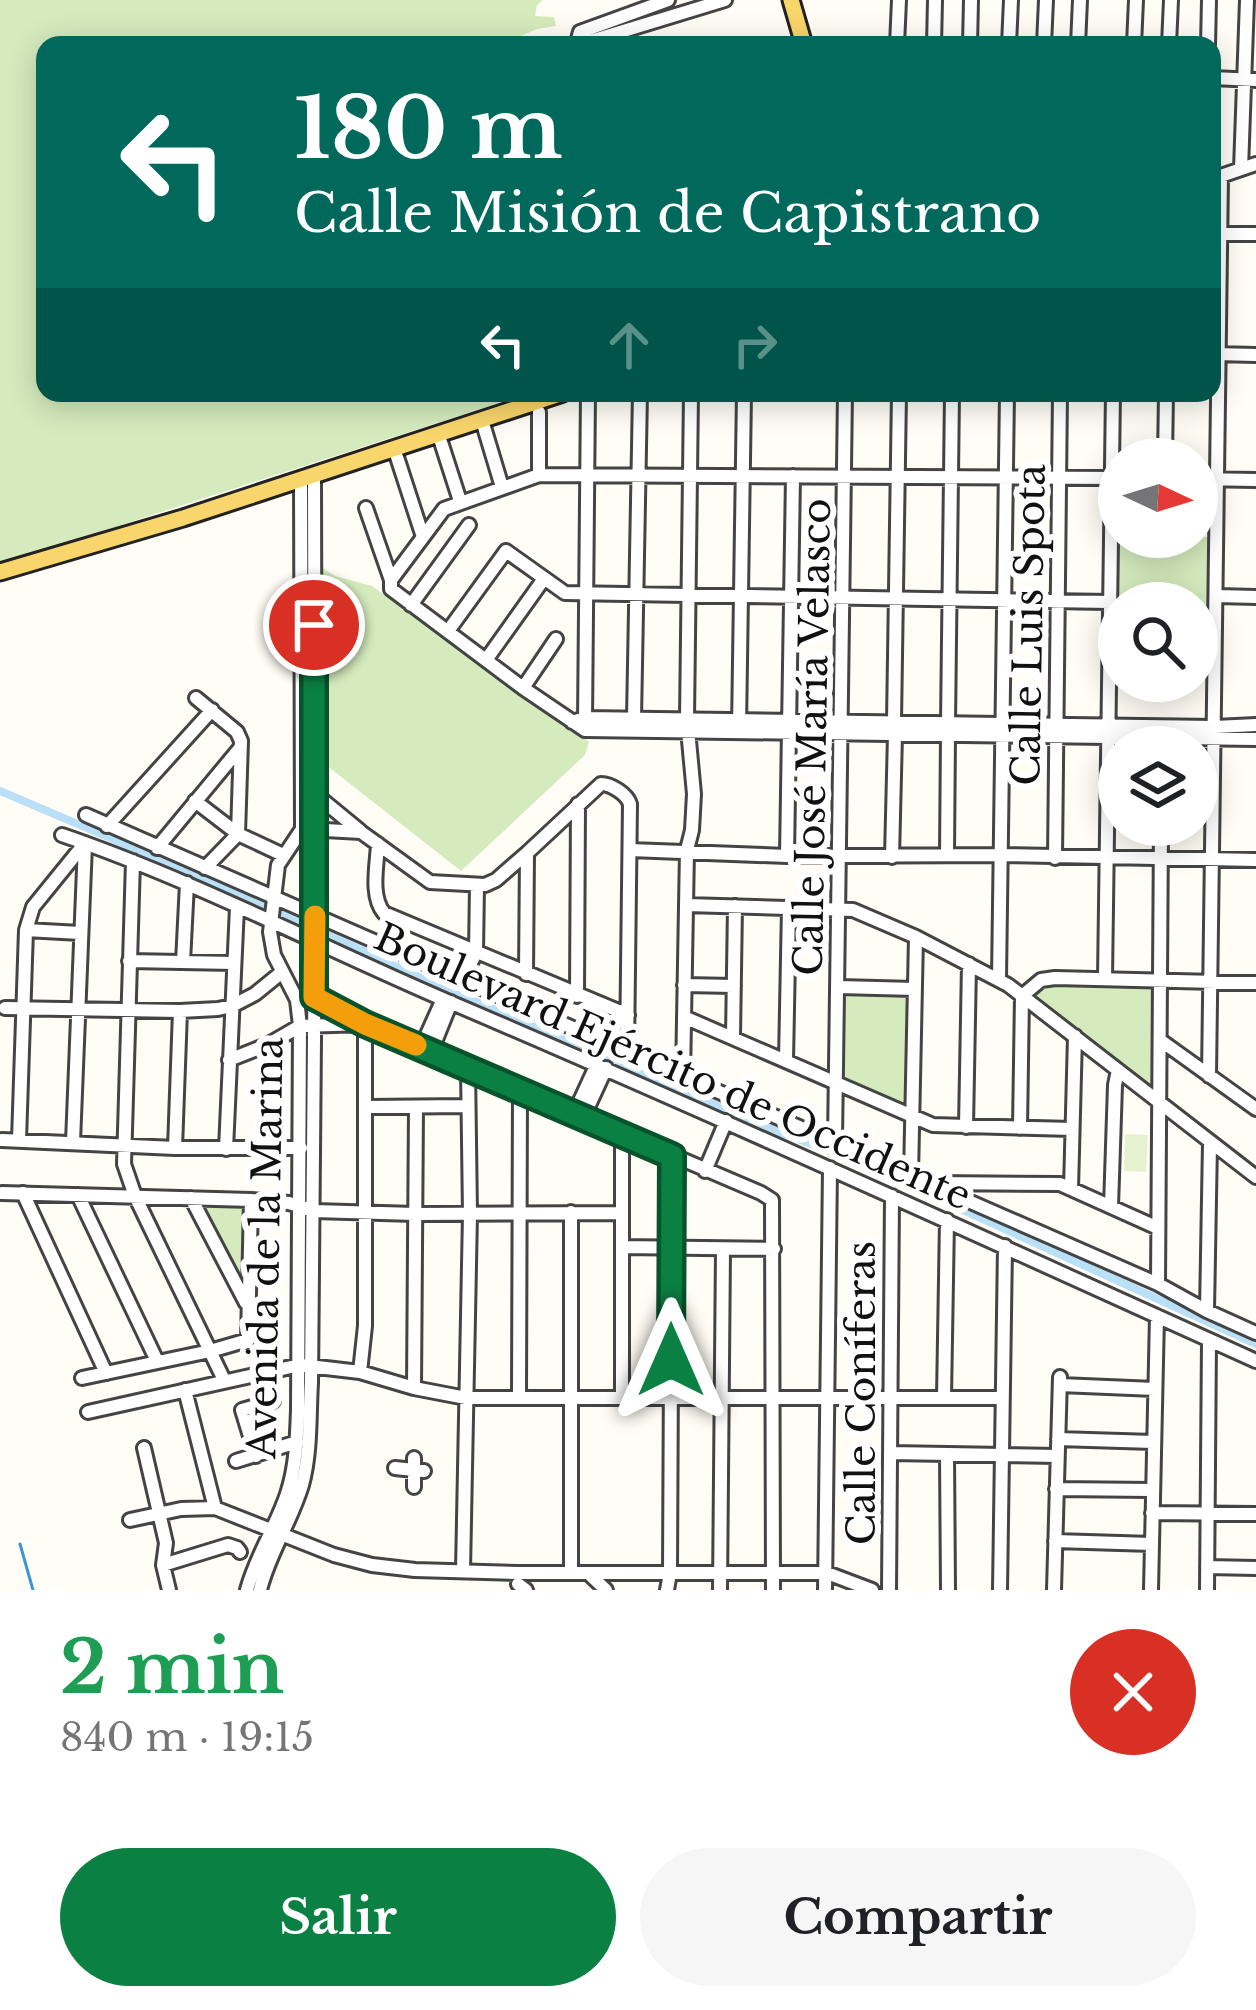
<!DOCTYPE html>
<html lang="es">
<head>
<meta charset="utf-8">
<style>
	body { margin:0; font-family:"Libre Baskerville",serif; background:#f6f6f6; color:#202124; height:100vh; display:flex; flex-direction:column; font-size:45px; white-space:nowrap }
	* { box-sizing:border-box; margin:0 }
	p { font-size:39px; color:#757577 }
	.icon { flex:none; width:66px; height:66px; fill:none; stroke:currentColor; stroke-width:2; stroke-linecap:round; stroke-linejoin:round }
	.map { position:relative; height:1590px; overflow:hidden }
	.details { display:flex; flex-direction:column; background:#fff; flex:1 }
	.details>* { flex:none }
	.banner { position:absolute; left:36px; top:36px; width:1185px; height:366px; border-radius:24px; box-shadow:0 6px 30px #0003; background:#00695c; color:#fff; overflow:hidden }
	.needle { width:78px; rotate:94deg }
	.buttons { position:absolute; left:1098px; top:438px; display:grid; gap:24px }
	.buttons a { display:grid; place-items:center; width:120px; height:120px; border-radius:50%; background:#fff; box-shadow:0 6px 30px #0003; font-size:60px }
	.pin { position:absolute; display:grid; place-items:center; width:102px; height:102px; color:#fff; margin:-51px; border:6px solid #fff; border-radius:50%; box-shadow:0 3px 12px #0007 }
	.me { position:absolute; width:132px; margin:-66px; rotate:0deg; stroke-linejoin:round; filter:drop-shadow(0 0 9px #0008) }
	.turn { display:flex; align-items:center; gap:42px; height:252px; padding:0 60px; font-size:54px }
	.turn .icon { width:156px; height:156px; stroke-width:2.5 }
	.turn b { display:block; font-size:84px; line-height:102px }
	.lanes { display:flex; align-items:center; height:114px; padding:0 60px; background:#0003; justify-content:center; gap:60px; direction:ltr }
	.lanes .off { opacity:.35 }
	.round { display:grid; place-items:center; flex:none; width:126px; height:126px; border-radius:63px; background:#f6f6f6 }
	.summary { display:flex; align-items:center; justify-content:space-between; height:204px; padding:0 60px }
	h1 { font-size:72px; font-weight:700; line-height:90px; color:#1e9e55 }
	.action { display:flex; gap:24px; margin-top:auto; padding:24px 60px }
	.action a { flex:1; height:138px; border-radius:72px; background:#0b8043; color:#fff; font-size:48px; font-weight:700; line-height:138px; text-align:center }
	.action a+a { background:#f6f6f6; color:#202124 }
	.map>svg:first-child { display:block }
</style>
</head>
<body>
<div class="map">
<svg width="1256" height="1590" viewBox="0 0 1256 1590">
	<rect width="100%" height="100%" fill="#fffdf5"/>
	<path fill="#d5ebbd" d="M0,0h543l-6,5 -2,11 19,1 2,9 -19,3 -37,16h-455v348h485l-530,171z
		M1117,536l97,1 -2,127h-15v-61h-78v60h-3z
		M324,569l11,7 37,10 217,156 -4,13 -124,116 -140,-110v-190z
		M1048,987h107l-4,101 -119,-94z
		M841,995l70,2 -4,117 -66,-32z
		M201,1205l42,3v83z"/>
	<path fill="#e6f2cf" d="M1125,1134l23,1 -2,37 -22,-1z"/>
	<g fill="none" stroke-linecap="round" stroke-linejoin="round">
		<path stroke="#3f96cf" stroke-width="3" d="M20,1544l13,46"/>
		<path stroke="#b9e0f7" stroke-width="8" d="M0,791l216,92 203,94 345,149 94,36 398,182"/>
		<defs>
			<path id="minor" d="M668,0l-88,32 -2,7 6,4 141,-43
				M897,45l2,-45
				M934,45l1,-45
				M970,45l1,-45
				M1009,45l2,-45
				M1044,45l2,-45
				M1078,45l2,-45
				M1134,45l2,-45
				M1169,45l2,-45
				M1208,45l1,-45
				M1212,78l44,2
				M1241,169l6,-169
				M1212,179l44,-15
				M1220,234h36
				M1215,354l41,1
				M484,427l18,60
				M441,442l19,59
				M397,457l26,80
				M1165,459l1,-66
				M539,475v-63
				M1119,478l-580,-3 -95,34 -53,71v9l132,99 62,42 671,9
				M1197,479l59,1
				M366,508l25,72
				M1217,596l39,1
				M411,605l58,-80
				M448,631l58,-80 59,42 545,9
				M486,660l57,-80
				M523,688l33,-49
				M196,698l41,34 4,9 -3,93 -33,34
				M634,719l6,-326
				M572,722l13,-4 630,9 41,-2
				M585,722l3,-329
				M894,722l5,-329
				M948,723l4,-330
				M739,728l5,-335
				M315,794l45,37
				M195,801l43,33 45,21
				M86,815l1072,469 49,27 49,22
				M107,826l105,-116
				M307,829l54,3 69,50 55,3 11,-5 31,-27 74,-69c10,0 26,10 29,20l-3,248
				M62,835c131,45 255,110 383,165 272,116 541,239 811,361
				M378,844c-1,22 -8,52 6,69l244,102
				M157,848l83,-100
				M630,850l157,6 213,-1 256,5
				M947,855l1,-121
				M787,856l6,-380
				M892,857l3,-123
				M1055,858l5,-465
				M133,861l-9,303 11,32 89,184
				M686,905l167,5 63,27 92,48 248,192
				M26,930l54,3
				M129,961l105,2
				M183,962l4,-79
				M526,974l1,-121
				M999,979l8,-586
				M1105,979l8,-586
				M462,980l14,-27 1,-68
				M684,985l50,1
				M839,987l76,2
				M314,996l51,28 396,169 11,7 1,390
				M577,996l1,-192
				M5,1008l175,3 38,-2 14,-3 23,-12 27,-22
				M684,1017l249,108 139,4
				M733,1037l2,-131
				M1160,1040l96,69
				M608,1044l13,-33
				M421,1048l22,-49
				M431,1052l20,-50
				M229,1060l40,-16 31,-18 65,-2v302l-5,46
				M786,1060l3,-153
				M1209,1076l12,-900
				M683,1077l4,-227 5,-20 2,-36 -7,-75 4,-326
				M366,1107l101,-1
				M574,1114l23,-50
				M583,1118l23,-50
				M966,1127l3,-163
				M1020,1128l2,-132 19,-16 14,-2 201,5
				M2,1140l173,8h126
				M19,1140l7,-210 7,-23 52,-64
				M835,1141l10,-748
				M73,1142l12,-298
				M175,1148l5,-137
				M226,1149l11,-242
				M705,1171l21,-50
				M911,1176l5,-239
				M932,1183l128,1 98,44
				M1071,1189l4,-153
				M2,1193l249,7 38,3 25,8 101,3 207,-1
				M23,1193l83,180
				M78,1195l79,166
				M191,1198l55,105
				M1111,1207l4,-122 3,-15
				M571,1212v361
				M622,1247l152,2
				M1158,1284l3,-459
				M1207,1311l3,-168
				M82,1378l128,-27 38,-11 3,-140
				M1060,1385l95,4
				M414,1388l2,-281
				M185,1390l30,118
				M519,1397l1,-307
				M622,1398v-263
				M944,1398l3,-178
				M88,1412l212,-47 60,7 54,16 52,10h535
				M1058,1439l95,3
				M144,1448l22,95 -3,22 6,25
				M891,1453l166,3
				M947,1454l1,136
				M256,1456l-14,-46 31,-9
				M414,1458v29
				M236,1461l61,-19
				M395,1468l29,3
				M1056,1489l96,1
				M1152,1513l104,1
				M130,1520l51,-11 34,-1 119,47 38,10 43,5 103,3h309l45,17
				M1055,1541l97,3
				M163,1565l65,-20 9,3 3,4
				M1207,1567l49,1
				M463,1571l7,-357 -2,-146
				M588,1573l18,17
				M518,1584l8,6
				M247,1590c9,-34 29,-63 40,-96 9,-27 10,-56 11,-84l2,-384 -3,-26 -23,-45 -4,-23 8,-67 24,-36 -1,-349
				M260,1590c9,-37 31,-68 42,-105 9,-33 7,-69 9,-102l4,-460 -1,-448
				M667,1590l3,-17 2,-417
				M720,1590l3,-341
				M825,1590l5,-422
				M889,1590l3,-394
				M1000,1590l5,-344
				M1054,1590l6,-213
				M1151,1590l6,-274
				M1207,1590l2,-250"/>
			<path id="major" d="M791,0l13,45
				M0,572l183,-54 380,-125"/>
		</defs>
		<use href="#minor" stroke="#444" stroke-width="18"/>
		<use href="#major" stroke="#222" stroke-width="21"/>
		<use href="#minor" stroke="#fff" stroke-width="12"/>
		<use href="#major" stroke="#f9d66b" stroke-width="15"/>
	</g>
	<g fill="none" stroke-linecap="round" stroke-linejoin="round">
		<defs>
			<path id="route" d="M314,625v372l51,27 307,132 -1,204"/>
		</defs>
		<use href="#route" stroke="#07532c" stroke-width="30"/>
		<use href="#route" stroke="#0b8043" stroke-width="21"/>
		<path stroke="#f59e0b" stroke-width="21" d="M315,916l-1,81 51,27 51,21"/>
	</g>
	<g text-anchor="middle" stroke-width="12" stroke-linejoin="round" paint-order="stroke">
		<g font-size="39" fill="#111" stroke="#fff">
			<text transform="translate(1028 625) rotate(-89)" y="14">Calle Luis Spota</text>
			<text transform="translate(812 737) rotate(-89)" y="14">Calle José María Velasco</text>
			<text transform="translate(673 1066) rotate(24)" y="14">Boulevard Ejército de Occidente</text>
			<text transform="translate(265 1248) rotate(-89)" y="14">Avenida de la Marina</text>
			<text transform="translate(861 1393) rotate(-90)" y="14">Calle Coníferas</text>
		</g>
	</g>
</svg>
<div class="buttons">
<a><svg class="needle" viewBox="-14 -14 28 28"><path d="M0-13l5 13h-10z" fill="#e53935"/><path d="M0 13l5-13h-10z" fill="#757577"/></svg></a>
<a><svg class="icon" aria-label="search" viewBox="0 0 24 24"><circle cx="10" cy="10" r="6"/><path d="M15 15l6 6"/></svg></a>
<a><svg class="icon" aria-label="layers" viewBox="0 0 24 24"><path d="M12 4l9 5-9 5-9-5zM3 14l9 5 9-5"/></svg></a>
</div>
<div class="pin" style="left:314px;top:625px;background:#d93025"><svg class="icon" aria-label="arrive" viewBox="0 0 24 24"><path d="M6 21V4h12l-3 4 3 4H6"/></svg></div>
<svg class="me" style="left:671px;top:1360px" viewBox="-20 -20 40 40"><path d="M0-17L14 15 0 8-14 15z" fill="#0b8043" stroke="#fff" stroke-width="4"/></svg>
<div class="banner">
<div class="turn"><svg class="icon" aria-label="left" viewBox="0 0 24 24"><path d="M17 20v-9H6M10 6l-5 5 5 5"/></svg><div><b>180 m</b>Calle Misión de Capistrano</div></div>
<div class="lanes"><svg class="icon" aria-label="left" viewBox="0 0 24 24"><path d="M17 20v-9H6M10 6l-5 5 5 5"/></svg><svg class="icon off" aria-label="ahead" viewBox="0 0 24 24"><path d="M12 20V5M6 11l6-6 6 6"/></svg><svg class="icon off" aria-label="right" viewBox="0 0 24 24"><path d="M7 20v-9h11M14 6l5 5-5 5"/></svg></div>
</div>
</div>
<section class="details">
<div class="summary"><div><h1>2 min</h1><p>840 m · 19:15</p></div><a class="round" style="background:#d93025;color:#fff"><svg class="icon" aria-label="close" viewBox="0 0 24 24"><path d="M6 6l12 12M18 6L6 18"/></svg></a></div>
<div class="action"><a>Salir</a><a>Compartir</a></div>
</section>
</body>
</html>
